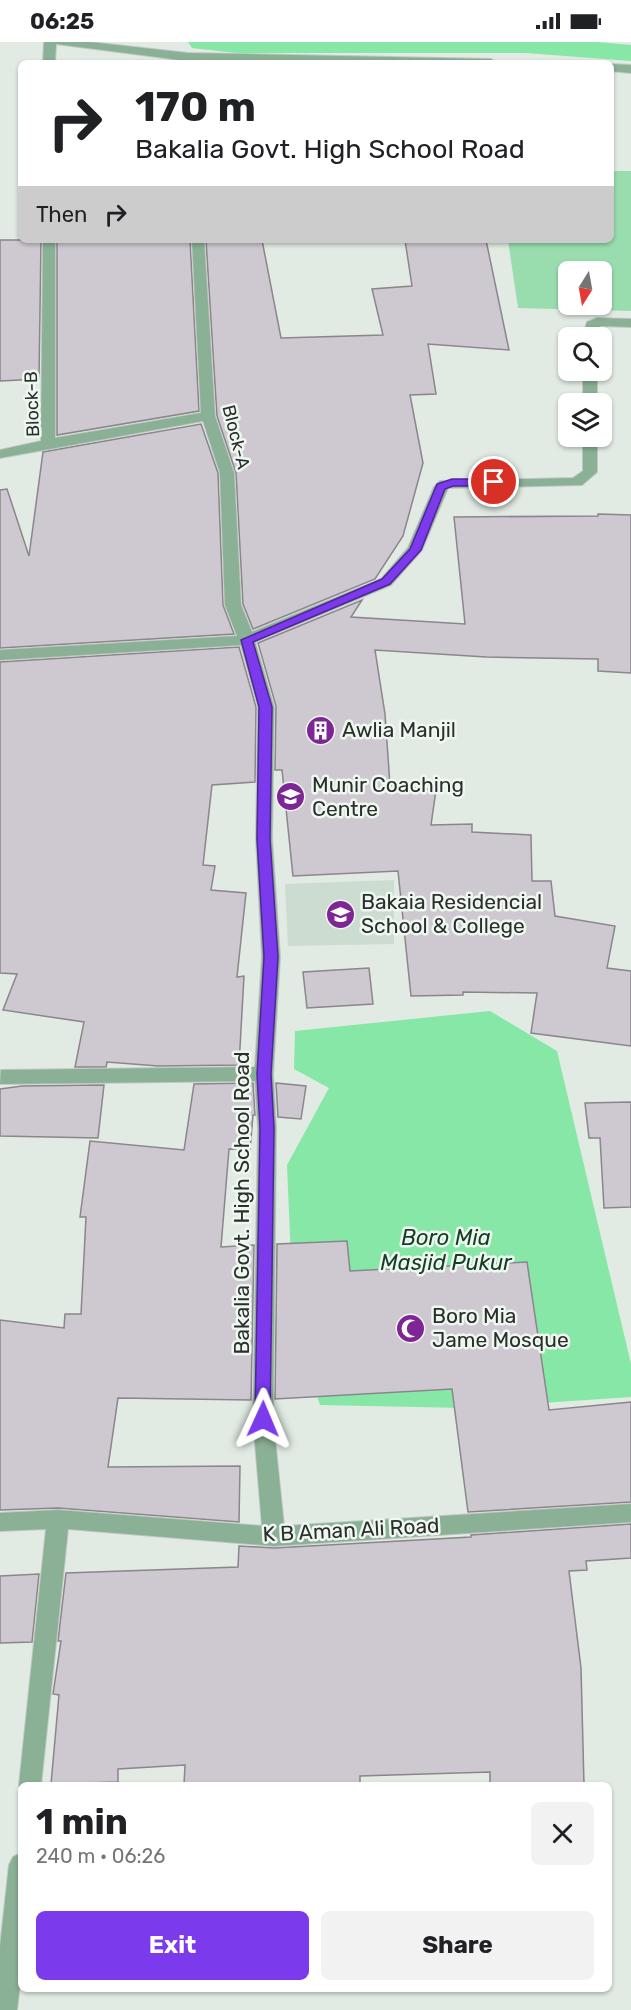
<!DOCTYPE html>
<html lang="en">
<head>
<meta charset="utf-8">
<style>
	body { margin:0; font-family:Rubik,sans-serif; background:#f2f2f2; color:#202124; height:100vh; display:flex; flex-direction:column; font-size:22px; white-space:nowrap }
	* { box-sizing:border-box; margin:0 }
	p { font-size:20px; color:#757577 }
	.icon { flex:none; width:33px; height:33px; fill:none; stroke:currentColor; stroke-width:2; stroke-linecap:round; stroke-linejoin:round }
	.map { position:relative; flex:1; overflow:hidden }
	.drawer { position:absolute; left:18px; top:1740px; width:594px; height:210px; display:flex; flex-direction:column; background:#fff; border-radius:9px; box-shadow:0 2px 4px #0004 }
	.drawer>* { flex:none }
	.hud { position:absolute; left:18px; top:18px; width:596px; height:183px; border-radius:9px; box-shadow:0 2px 4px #0004; background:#fff; color:#202124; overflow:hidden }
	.needle { width:39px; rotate:191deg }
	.tools { position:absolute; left:558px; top:219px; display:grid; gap:12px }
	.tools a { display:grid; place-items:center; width:54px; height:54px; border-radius:9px; background:#fff; box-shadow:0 2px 4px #0004; font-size:30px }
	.pin { position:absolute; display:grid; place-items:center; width:51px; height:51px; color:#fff; margin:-26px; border:3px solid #fff; border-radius:50%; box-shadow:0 2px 6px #0007 }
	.me { position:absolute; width:66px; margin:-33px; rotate:1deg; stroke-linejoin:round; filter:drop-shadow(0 0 4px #0008) }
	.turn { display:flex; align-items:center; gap:21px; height:126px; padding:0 18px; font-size:27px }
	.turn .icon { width:78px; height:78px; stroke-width:2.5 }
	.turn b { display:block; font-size:42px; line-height:51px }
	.then { display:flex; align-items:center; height:57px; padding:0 18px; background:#0003; gap:12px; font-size:22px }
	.round { display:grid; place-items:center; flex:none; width:63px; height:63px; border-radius:9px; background:#f2f2f2 }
	.headline { display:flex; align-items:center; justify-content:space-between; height:102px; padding:0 18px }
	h1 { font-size:36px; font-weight:700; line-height:45px }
	.action { display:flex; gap:12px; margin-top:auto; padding:12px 18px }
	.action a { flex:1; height:69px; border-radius:9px; background:#7c3aed; color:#fff; font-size:24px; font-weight:700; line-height:69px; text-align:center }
	.action a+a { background:#f2f2f2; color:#202124 }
	.status { display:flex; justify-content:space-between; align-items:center; height:42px; padding:0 30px; background:#fff; direction:ltr }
	.status svg { height:16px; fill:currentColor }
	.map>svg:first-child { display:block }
</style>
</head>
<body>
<div class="status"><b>06:25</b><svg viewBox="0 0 49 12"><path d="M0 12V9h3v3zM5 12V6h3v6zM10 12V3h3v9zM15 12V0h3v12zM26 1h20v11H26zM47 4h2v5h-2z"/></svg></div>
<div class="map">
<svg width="631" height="1968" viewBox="0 0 631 1968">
	<rect width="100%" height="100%" fill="#e1eae3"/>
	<path fill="#cddcd1" d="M394,838v64l-106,2 -3,-62z"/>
	<path fill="#99ddae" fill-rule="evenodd" d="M611,129h20v140l-113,-3 -10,-68h102zM568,230h34v32h-34z"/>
	<path fill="#86e7a6" d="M490,969l67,40 74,313v33l-165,11 -146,-3 -26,-77 -7,-163 42,-77 -35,-19 1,-38z"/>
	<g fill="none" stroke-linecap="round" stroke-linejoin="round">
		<path fill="#86e7a6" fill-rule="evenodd" d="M188,0h409l34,3v16l-105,-8h-290l-44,-5z"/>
	</g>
	<path fill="#cec8d0" stroke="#8b858c" stroke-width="1.5" d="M0,198h41l-2,139 -39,2z
		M57,198h133l9,171 -142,24z
		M206,198h56l19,98 102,-3 -11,-46 40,-3 -7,-46h81l23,110 -81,-6 8,50 -26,1 13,68 -20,73 -28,43 -122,50 -10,-25 -7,-131 -19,-57z
		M201,382l17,49 5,132 11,29 -234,14v-158l7,-1 22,67 14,-104z
		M598,472l33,1v158l-33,-2v-12l-112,-2 -111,-7 10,64 5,71 46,5 -5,35 41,-1v8l59,3 1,46h19l4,35 60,10 -8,42 24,3v75l-100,-13 6,-40 -74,-1v3l-52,1 -13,-125 -105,5 -11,-106h-7l1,-64 -18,-63 104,-43 -11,17 114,7 -11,-107 144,-1z
		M239,605l17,60 -1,75 -43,3 -9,80 12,1 -4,24 35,3 -9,84 7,-1 -5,89 -81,1 -51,-4 -1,5h-31l9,-45 -81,-12 14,-36 -17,-1v-311z
		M369,926l4,36 -66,4 -4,-36z
		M253,1041l2,32h-2l-3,35 -21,-1 -8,98 33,-2 -3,155 -133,-2 -10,69 132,-1 -1,56 -181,-14 -58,2v-190l64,8 1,-14h16l5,-97h-6l10,-76 94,9 10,-66z
		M276,1041l30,3 -5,33 -23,-2z
		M104,1043l-6,53 -98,-2v-47l22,-3z
		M631,1060v105l-27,1 -4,-70h-11l-4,-35z
		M347,1199l3,30 177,-9 22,148 82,-8v100l-163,10 -16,-123 -177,10 2,-155z
		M631,1482v34l-45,3 1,9 -18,1 12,97 3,117h-94v-13l-130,4v9h-176l1,-20 -67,4v13l-67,2 8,-89 -6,-1 8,-53h-3l8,-68 172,-6 1,-21 35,2 197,-11v-2z
		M39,1532l-7,68 -32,1v-67z"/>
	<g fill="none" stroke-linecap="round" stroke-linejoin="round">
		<defs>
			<path id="minor" d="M44,0h46l98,11 303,6 6,4 -309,-2 -132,-17 -1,19h-12z
				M610,22l21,1v8l-21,-2z
				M43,198h12v198l146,-25 -9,-173h12l11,176 19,57 7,132 11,27 129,-53 27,-31 26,-61 6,-6 133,-3 10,-7v-35h14v36l-15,13 -134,3 -26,62 -31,35 -136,57 19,65 -2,132 8,118 -7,117 3,54 -3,291 11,107 347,-22v18l-357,24 -206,-17 -27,256h-20v6l-2,-6 27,-256 -46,2v-18l58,-3 204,16 -9,-107 5,-291 -3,-47 -255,3 1,-14 254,-3 7,-110 -6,-118 2,-132 -17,-62 -241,15v-10l237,-14 -12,-31 -5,-132 -17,-52 -203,37v-8l41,-9z
				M597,276l34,1v8l-31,-1 -4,12h-14l5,-16z
				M583,328h14v34h-14z
				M21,1811v122l-4,35h-17v-63l9,-82 4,-8z"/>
		</defs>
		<use href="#minor" stroke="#c0c8c2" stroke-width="2"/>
		<use href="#minor" fill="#8ab095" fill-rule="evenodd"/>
	</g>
	<path fill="#7c3aed" stroke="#51269a" stroke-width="1.5" d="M452,437h42l5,3 -5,4h-41l-8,3 -24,61 -31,34 -137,58 19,65 -2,132 8,118 -7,117 3,54 -4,291 -2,5 -5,2 -6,-2 -2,-5 5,-291 -3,-54 7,-117 -7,-118 2,-132 -18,-67 141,-61 28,-30 27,-65z"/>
	<defs>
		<symbol id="building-disc" viewBox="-11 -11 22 22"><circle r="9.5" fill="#7e2695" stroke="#eff7f1"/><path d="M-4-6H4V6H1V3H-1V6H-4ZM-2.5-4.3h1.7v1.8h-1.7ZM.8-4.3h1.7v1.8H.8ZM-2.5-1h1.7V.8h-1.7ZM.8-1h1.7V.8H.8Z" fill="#fff"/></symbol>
		<symbol id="school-disc" viewBox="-11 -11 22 22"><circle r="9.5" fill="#7e2695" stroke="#eff7f1"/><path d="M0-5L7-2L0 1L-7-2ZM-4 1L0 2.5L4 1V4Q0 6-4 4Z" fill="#fff"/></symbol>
		<symbol id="mosque-disc" viewBox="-11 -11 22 22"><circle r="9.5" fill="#7e2695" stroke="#eff7f1"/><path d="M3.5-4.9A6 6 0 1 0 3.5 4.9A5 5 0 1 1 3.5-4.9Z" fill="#fff"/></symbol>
	</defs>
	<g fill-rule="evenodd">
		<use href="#building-disc" x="304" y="672" width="33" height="33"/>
		<use href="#school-disc" x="274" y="738" width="33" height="33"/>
		<use href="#school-disc" x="324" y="856" width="33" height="33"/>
		<use href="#mosque-disc" x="394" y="1270" width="33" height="33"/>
	</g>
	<g text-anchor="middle" stroke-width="5" stroke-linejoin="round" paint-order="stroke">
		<g font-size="18" fill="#2b2f2c" stroke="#eff7f1">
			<text transform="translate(32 362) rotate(-92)" y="6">Block-B</text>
			<text transform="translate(236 395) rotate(76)" y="6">Block-A</text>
		</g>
		<g font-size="21" fill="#2b2f2c" stroke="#eff7f1" text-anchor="start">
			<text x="342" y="695">Awlia Manjil</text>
			<text x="312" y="750">Munir Coaching<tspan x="312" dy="24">Centre</tspan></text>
			<text x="361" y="867">Bakaia Residencial<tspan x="361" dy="24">School &amp; College</tspan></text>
			<text x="432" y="1281">Boro Mia<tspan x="432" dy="24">Jame Mosque</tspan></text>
		</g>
		<g font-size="21" fill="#2b2f2c" stroke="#eff7f1">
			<text transform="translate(242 1161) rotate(-90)" y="7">Bakalia Govt. High School Road</text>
			<text transform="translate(351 1488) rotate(-3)" y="7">K B Aman Ali Road</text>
		</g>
		<g font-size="22" font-style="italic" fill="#143d24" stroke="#eff7f1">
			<text x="446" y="1203">Boro Mia<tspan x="446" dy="25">Masjid Pukur</tspan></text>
		</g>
	</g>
</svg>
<div class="tools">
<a><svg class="needle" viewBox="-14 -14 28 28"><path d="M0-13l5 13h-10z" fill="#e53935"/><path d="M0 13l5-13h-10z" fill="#757577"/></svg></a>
<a><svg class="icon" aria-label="search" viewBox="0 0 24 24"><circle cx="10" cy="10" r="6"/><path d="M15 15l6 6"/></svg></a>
<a><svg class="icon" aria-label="layers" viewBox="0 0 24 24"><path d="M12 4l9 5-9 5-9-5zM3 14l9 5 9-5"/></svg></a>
</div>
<div class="pin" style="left:494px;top:440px;background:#d93025"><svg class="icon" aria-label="arrive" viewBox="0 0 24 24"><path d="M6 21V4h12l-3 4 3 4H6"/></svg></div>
<svg class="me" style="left:263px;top:1377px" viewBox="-20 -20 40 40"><path d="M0-17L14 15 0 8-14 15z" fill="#7c3aed" stroke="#fff" stroke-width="4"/></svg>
<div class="hud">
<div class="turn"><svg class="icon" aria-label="right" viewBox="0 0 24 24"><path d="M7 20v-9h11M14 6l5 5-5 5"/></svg><div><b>170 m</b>Bakalia Govt. High School Road</div></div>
<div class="then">Then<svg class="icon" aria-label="right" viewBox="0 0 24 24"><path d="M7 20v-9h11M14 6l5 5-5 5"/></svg></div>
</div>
<section class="drawer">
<div class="headline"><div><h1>1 min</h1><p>240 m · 06:26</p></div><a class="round"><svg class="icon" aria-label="close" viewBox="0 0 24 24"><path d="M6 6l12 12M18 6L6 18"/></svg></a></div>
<div class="action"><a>Exit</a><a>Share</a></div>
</section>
</div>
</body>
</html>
